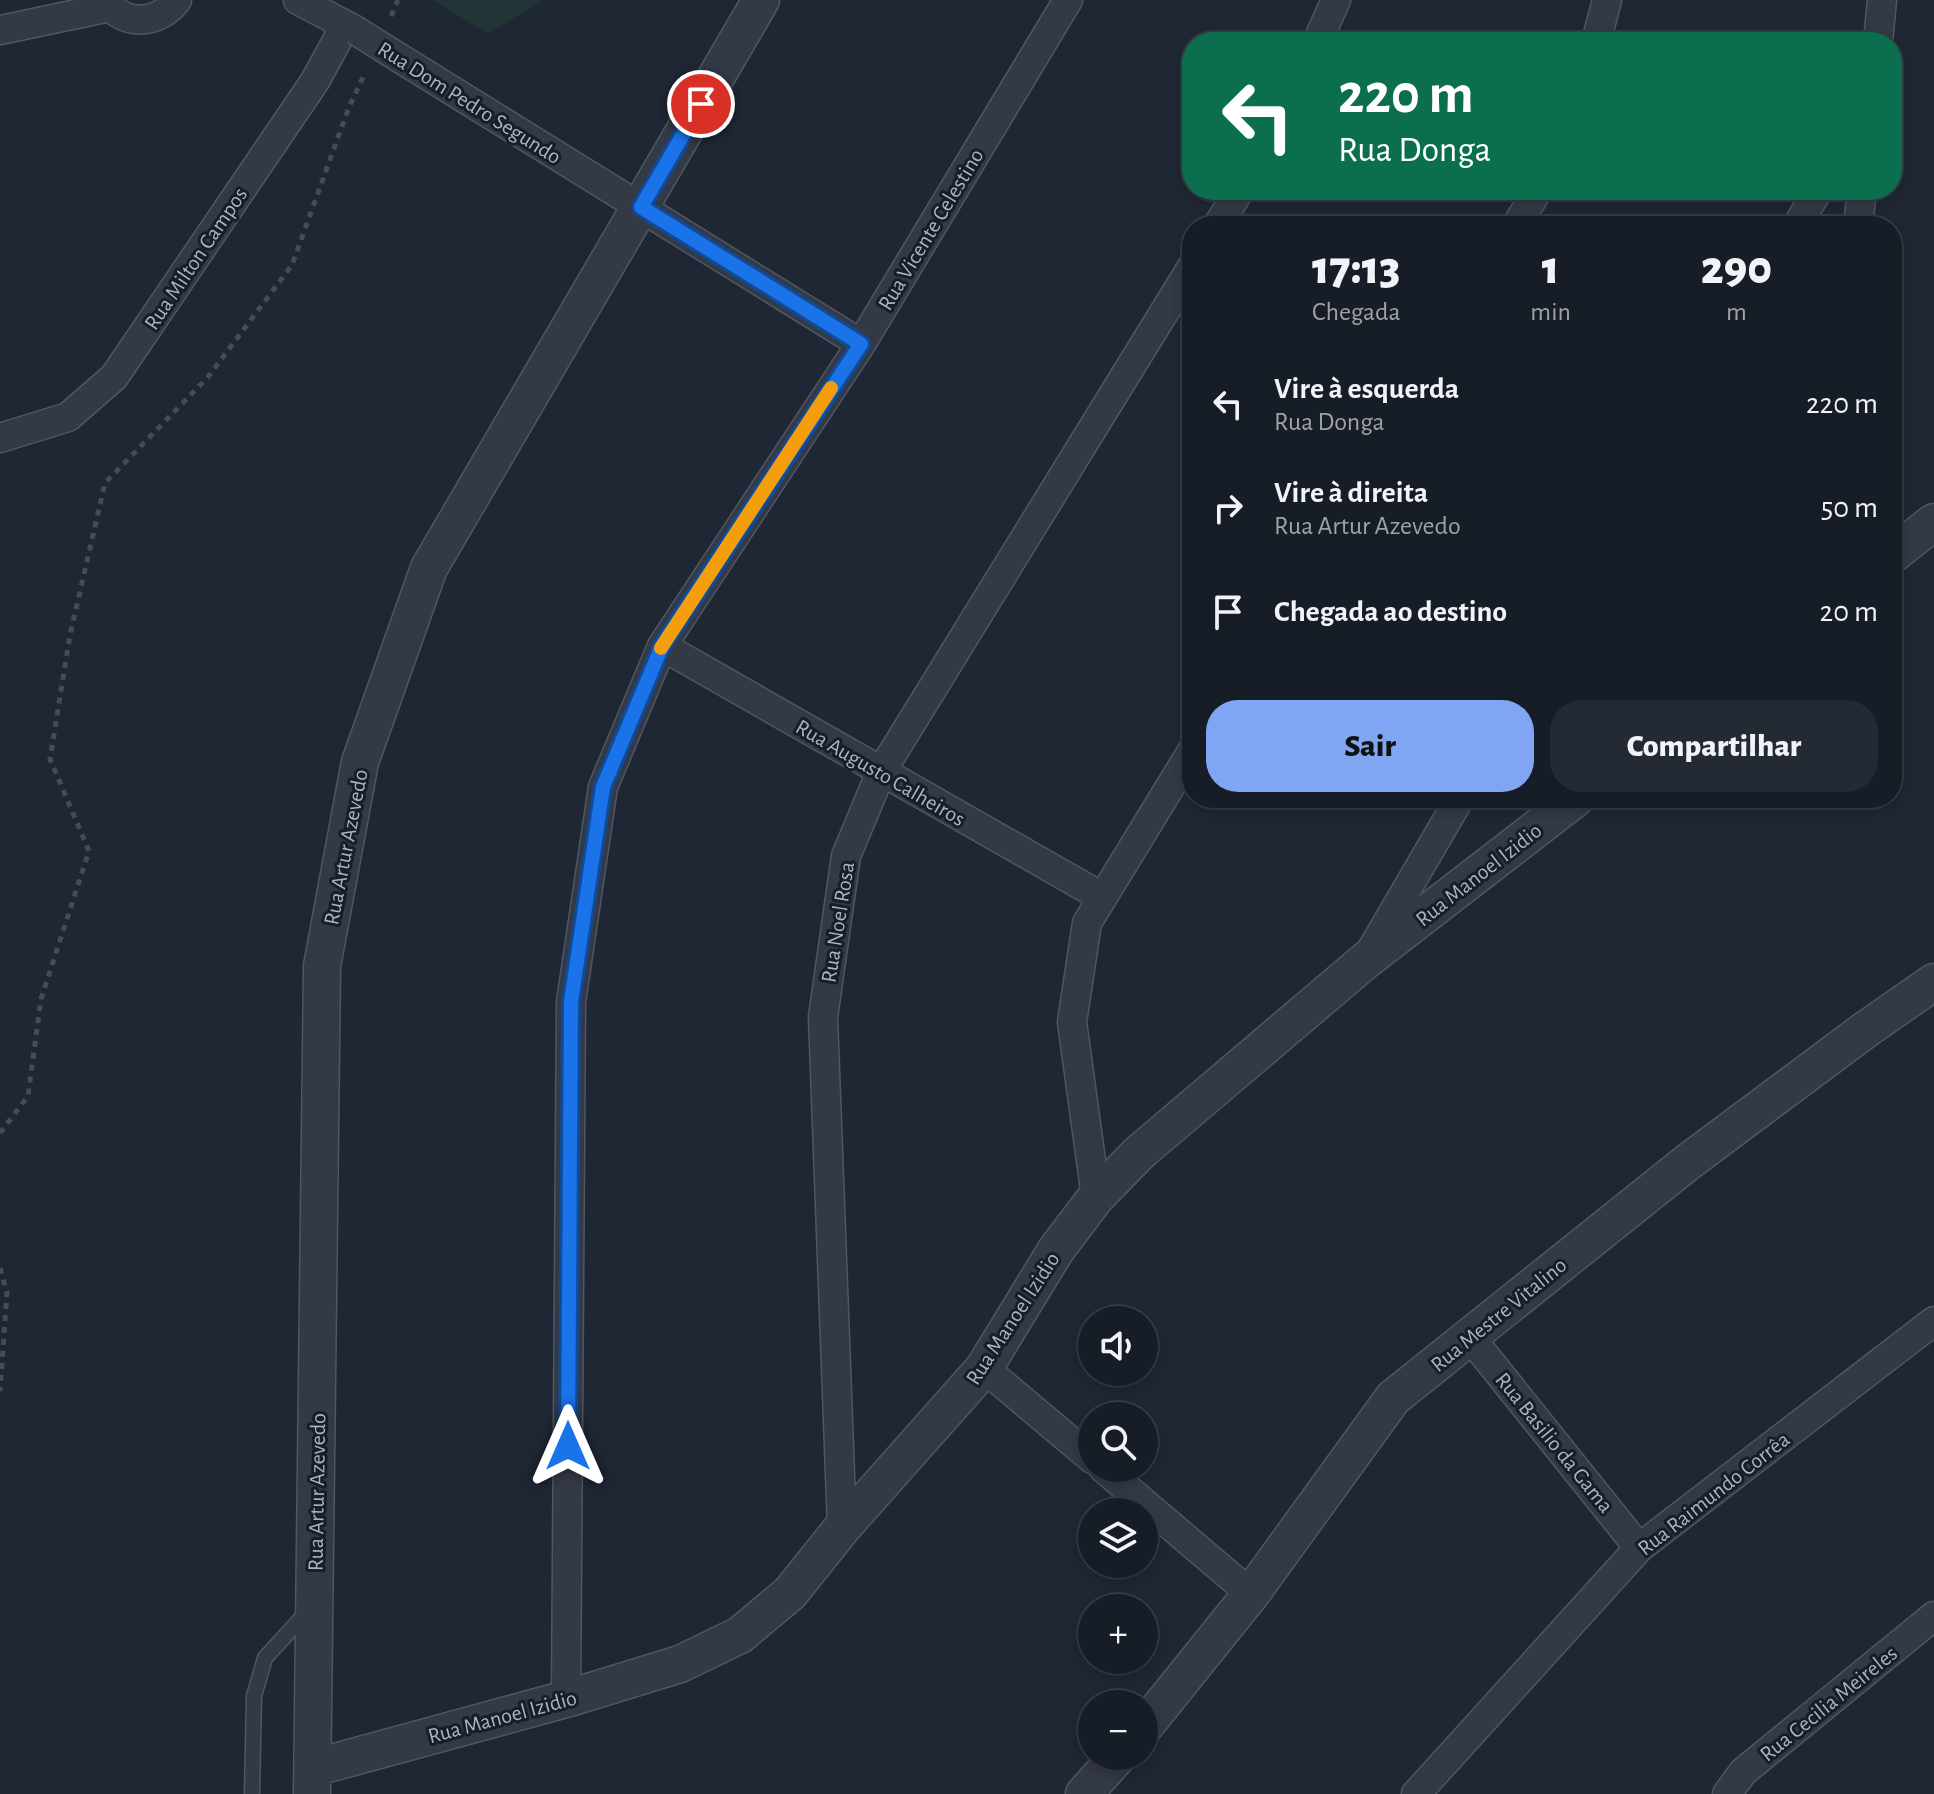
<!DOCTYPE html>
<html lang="pt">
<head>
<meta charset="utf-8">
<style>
	body { margin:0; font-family:"Alegreya Sans",sans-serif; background:#242a33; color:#f1f3f6; height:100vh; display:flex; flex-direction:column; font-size:30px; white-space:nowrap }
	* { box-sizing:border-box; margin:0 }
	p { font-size:26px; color:#9ea2a7 }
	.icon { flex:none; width:44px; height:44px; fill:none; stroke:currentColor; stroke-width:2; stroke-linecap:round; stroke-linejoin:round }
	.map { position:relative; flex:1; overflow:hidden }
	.side { position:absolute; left:1182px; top:216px; width:720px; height:592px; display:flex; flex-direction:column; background:#171d27; border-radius:32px; box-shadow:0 4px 12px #0003,0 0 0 2px #363b44 }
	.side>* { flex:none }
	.hud { position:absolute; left:1182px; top:32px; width:720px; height:168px; border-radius:32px; box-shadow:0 4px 12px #0003,0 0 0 2px #363b44; background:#0b6e4f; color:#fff; overflow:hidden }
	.buttons { position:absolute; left:1078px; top:1306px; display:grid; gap:16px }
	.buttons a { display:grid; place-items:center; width:80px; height:80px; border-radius:50%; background:#171d27; box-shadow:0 4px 12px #0003,0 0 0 2px #363b44; font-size:40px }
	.pin { position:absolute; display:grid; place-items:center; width:68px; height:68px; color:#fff; margin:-34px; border:4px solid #fff; border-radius:50%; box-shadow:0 2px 8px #0007 }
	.me { position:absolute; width:88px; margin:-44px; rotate:0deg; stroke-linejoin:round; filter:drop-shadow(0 0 6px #0008) }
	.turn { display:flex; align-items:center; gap:28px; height:168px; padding:0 24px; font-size:36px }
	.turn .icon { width:104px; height:104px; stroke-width:2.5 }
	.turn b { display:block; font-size:56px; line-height:68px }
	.eta { display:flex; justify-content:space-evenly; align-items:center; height:136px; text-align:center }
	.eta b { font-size:48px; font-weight:800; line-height:56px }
	.action { display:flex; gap:16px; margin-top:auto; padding:16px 24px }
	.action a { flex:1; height:92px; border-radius:32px; background:#80a6f3; color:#111; font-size:32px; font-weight:800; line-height:92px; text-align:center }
	.action a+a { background:#242a33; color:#f1f3f6 }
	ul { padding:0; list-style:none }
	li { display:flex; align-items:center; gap:24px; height:104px; padding:0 24px }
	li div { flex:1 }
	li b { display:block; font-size:30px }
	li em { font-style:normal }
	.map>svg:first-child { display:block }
</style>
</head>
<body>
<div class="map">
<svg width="1934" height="1794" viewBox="0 0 1934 1794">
	<rect width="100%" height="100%" fill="#1f2734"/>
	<path fill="#223436" d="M433,0h109l-54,34z"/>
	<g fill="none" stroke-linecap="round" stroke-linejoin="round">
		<defs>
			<path id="service" d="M252,1794l2,-98 11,-38 42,-46"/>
			<path id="minor" d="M105,0c18,27 53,25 72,0
				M298,0l57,30
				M0,30l110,-23
				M1317,42l19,-42
				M1596,42l11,-42
				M1878,42l4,-42
				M385,49l476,295
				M1217,226l23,-36
				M1516,226l22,-36
				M1797,226l21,-36
				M1858,226l4,-36
				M0,438l68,-21 46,-40 201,-296 30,-55
				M662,646l440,251
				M1369,954l91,-156
				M1096,1197l-24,-175 15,-99 105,-172
				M1470,1337l169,211
				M984,1368l108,91
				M1103,1468l148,126
				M842,1528l-19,-511 23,-161 35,-84 311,-505
				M566,1699l5,-697 32,-215 59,-141 199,-302 207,-344
				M1416,1794l223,-246 295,-227
				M1727,1794l16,-22 191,-156"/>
			<path id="tertiary" d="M1892,555l42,-33
				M1144,1727l107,-133 142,-196 295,-236 177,-132 69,-48
				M313,1768l253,-69 114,-35 60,-29 50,-42 52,-65 142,-160 72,-118 40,-53 43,-44 226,-192 211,-163
				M312,1794l10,-828 38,-204 69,-194 332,-568
				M1084,1794l34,-38"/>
		</defs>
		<use href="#service" stroke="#505663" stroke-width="17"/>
		<use href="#minor" stroke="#505663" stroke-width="31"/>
		<use href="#tertiary" stroke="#505663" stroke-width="39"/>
		<path stroke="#3f4f53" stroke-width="5" stroke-dasharray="6 6" stroke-linecap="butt" d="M391,16l7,-16
			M0,1133l28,-37 13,-97 48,-148 -39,-92 20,-124 35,-152 103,-106 84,-112 57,-158 16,-34
			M0,1268l7,25 -7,98"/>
		<use href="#service" stroke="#333945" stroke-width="14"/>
		<use href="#minor" stroke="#333945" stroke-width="28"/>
		<use href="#tertiary" stroke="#333945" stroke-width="36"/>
		<defs>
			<path id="minor-bridge" d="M355,30l30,19"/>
		</defs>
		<use href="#minor-bridge" stroke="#505663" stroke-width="31" stroke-linecap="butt"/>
		<use href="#minor-bridge" stroke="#333945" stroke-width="28"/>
	</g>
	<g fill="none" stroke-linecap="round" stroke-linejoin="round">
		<defs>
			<path id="route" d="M568,1446l3,-444 32,-215 59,-141 199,-302 -220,-137 60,-103"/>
		</defs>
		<use href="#route" stroke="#114b97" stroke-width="20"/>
		<use href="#route" stroke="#1a73e8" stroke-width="14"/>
		<path stroke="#f59e0b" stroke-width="14" d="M661,648l170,-260"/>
	</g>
	<g text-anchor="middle" stroke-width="6" stroke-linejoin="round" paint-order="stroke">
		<g font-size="22" fill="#acb3c2" stroke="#181e29">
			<text transform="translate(470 102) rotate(32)" y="8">Rua Dom Pedro Segundo</text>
			<text transform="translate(930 229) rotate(-59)" y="8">Rua Vicente Celestino</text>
			<text transform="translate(195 258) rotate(-56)" y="8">Rua Milton Campos</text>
			<text transform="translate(881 772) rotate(30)" y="8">Rua Augusto Calheiros</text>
			<text transform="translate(345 847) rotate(-79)" y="8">Rua Artur Azevedo</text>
			<text transform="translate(1478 874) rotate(-38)" y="8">Rua Manoel Izidio</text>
			<text transform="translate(837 922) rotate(-81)" y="8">Rua Noel Rosa</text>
			<text transform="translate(1498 1314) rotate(-39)" y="8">Rua Mestre Vitalino</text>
			<text transform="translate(1012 1318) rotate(-57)" y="8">Rua Manoel Izidio</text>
			<text transform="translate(1555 1442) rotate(51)" y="8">Rua Basilio da Gama</text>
			<text transform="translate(316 1492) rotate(-89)" y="8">Rua Artur Azevedo</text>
			<text transform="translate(1713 1493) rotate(-38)" y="8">Rua Raimundo Corrêa</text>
			<text transform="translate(1828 1703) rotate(-39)" y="8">Rua Cecilia Meireles</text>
			<text transform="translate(502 1716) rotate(-15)" y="8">Rua Manoel Izidio</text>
		</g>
	</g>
</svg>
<div class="buttons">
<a><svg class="icon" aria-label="sound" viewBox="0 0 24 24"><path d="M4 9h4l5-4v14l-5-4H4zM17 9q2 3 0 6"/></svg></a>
<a><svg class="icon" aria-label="search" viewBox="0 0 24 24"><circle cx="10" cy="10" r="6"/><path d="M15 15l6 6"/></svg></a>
<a><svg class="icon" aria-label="layers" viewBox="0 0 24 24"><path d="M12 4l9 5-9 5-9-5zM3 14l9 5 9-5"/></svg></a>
<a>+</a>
<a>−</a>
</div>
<div class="pin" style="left:701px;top:104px;background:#d93025"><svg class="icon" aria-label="arrive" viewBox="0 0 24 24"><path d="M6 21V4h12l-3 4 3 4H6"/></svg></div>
<svg class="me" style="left:568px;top:1446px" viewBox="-20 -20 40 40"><path d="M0-17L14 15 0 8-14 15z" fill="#1a73e8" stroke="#fff" stroke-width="4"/></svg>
<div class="hud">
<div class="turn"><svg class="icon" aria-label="left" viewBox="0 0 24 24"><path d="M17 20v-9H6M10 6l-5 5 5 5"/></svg><div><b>220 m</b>Rua Donga</div></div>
</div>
<section class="side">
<div class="eta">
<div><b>17:13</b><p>Chegada</p></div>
<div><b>1</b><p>min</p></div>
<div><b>290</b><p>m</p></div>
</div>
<ul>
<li><svg class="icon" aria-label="left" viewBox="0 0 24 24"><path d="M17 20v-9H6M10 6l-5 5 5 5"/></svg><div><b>Vire à esquerda</b><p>Rua Donga</p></div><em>220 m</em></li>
<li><svg class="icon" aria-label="right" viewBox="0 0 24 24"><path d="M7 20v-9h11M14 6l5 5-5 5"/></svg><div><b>Vire à direita</b><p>Rua Artur Azevedo</p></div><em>50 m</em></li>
<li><svg class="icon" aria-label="arrive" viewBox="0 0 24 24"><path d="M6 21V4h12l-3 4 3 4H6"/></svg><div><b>Chegada ao destino</b></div><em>20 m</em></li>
</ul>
<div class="action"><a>Sair</a><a>Compartilhar</a></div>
</section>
</div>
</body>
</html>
